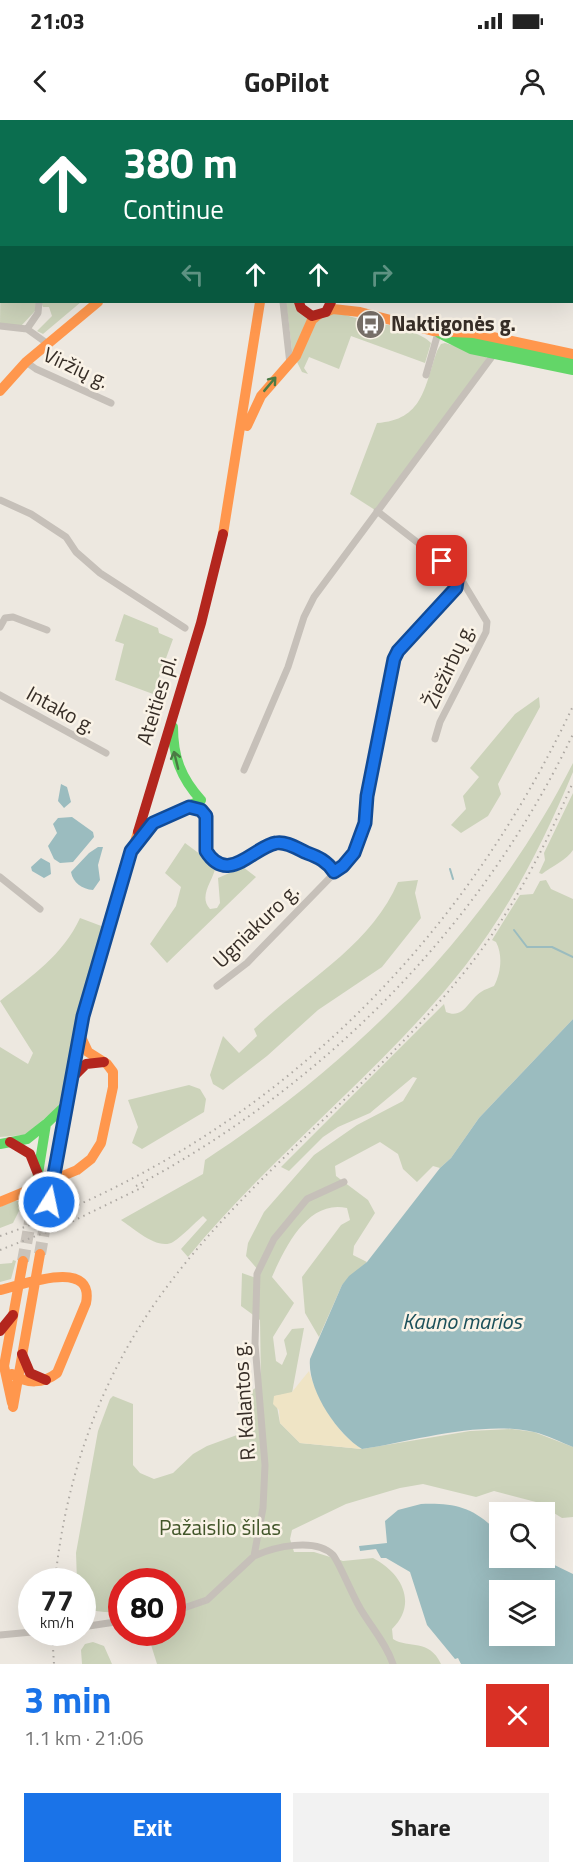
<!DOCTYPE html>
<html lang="en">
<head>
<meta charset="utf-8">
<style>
	body { margin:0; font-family:"Titillium Web",sans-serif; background:#f2f2f2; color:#222; height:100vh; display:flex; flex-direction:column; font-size:22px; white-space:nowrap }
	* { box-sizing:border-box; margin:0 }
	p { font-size:20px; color:#767676 }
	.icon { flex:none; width:33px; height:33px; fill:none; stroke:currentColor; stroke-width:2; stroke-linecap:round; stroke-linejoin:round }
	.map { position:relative; height:1544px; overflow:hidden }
	.sheet { display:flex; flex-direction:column; background:#fff; flex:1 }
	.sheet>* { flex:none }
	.guide { position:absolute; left:0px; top:0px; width:573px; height:183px; box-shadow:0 6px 24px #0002; background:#0b6e4f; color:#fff; overflow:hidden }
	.fabs { position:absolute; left:489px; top:1382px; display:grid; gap:12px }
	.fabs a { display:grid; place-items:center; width:66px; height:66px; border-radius:0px; background:#fff; box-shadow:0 6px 24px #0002; font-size:30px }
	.speed { position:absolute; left:18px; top:1448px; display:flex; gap:12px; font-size:30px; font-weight:700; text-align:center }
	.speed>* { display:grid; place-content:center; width:78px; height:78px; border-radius:50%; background:#fff; box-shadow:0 6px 24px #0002; line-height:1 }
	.speed small { font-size:15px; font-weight:400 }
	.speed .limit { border:9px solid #d22; background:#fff; color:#111 }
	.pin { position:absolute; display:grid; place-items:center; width:51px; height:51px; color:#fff; margin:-26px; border-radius:12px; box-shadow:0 3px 9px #0006 }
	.me { position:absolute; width:66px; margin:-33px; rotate:10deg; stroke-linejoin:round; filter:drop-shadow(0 0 4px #0008) }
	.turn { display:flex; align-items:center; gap:21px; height:126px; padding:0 24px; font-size:27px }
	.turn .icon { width:78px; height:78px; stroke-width:2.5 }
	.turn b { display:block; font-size:42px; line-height:51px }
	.lanes { display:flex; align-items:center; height:57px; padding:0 24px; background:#0003; justify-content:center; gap:30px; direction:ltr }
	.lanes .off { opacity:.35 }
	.round { display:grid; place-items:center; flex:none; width:63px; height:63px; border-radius:0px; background:#f2f2f2 }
	.headline { display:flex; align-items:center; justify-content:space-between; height:102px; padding:0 24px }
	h1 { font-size:36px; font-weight:700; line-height:45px; color:#1a73e8 }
	.primary-button { display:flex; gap:12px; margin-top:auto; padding:12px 24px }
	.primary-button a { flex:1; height:69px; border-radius:0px; background:#1a73e8; color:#fff; font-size:24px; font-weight:700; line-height:69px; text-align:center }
	.primary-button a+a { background:#f2f2f2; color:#222 }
	.status { display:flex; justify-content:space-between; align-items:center; height:42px; padding:0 30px; background:#fff; direction:ltr }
	.status svg { height:16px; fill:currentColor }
	header { display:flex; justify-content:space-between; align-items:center; height:78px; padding:0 24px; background:#fff; font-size:27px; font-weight:700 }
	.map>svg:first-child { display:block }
</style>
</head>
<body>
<div class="status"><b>21:03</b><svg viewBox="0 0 49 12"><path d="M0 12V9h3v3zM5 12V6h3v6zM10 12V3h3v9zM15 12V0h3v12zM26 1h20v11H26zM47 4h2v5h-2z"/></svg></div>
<header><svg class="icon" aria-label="back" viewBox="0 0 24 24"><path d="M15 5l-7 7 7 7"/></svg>GoPilot<svg class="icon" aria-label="person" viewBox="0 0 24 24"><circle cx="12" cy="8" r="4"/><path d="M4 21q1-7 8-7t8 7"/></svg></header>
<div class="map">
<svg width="573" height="1544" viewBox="0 0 573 1544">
	<rect width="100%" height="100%" fill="#ede8e0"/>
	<path fill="#ccd3ba" d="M1,130l1,52h34l-1,9 -14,15 -21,-2z
		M41,182h40l-38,32 -6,-3 15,-15 -3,-9h-6z
		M286,182h10l14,15 -17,41z
		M332,191l27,8 -1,5 18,5 2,-5c12,-1 46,10 53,19l-6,20 -74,-27 -12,33 -30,-12 -5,11 4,6 -6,-2 -5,-10 17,-40z
		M445,223l41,12 1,4 -112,151 -25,-16 27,-71c46,-3 47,-35 60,-72l4,-7z
		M124,494l34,14 1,5 14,6 -20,55 -38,-14 9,-36 -9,-3z
		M539,577l1,10 -42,77 3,10 -13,22 -27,17 -10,-8 15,-16 -3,-13 16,-19 -9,-9 45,-54z
		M573,643v9c-29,69 -62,135 -108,194 -83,106 -192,187 -277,291l-7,-8 26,-29 -4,-4c-10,8 -19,19 -30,26 -15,9 -40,-14 -52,-22l82,-46 2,-14c153,-100 285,-233 368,-397z
		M573,673v57c-5,9 -22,17 -31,24l-3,-1 6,-13 -1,-7z
		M185,723l31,23c-3,15 -18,30 -6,43l7,-1 3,-5 -2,-25 25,-11 13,10 -89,86 -17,-19 26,-38 5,-19 -16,-14z
		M418,760l-3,13 6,25 -39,49 -64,43 -51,46 -44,34 -10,-6 -3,-9 13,-39 16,17 18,-17 -3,-7c49,-47 117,-83 144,-147z
		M546,760l5,9 22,10v120l-94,99 -28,40 -11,10 -7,-2 -16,16 -14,-13 -5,-15 -18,-12 -45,24 1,10 32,24 7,13 -21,33 -1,9 14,7 -25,23 -23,52 -14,-24 -3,-36 39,-52 9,-5 -3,-12c-39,-9 -62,39 -75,69l22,26 -21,34 3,24 6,4 5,-11 -3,-14 8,-11 12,-1 -12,65 -17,3 5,27 20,20 62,6 108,-18 42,-2 22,3 39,15v70l-11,1 -26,-16 -42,-11 -18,6 -53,-13 -23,4 -54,16 -54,26 -2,9 4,13h20l29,9 30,-3c29,15 45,46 19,71l1,10c16,10 36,-1 48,25h-284l-10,-32h25v-51h-50l-1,31c-13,1 -25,0 -37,-4l-2,-27h-5l-1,-28 22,-122 12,-32 3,-3 20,8v61l7,8 14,6 19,-6 20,-19 14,-8 30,-11 6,-8 3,-11 -8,-13 23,-20 -1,-63 -19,-14 1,-33 14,5 4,-6 -14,-16 2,-13 16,-31 50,-57 43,-30 46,-24 14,-23 -4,-1 -43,36 -32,14 -15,10 -34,34 -8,-4 163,-163 2,8c18,8 23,-13 35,-20 4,-3 9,-4 13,-6 7,-13 9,-31 2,-44l-4,-2 28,-45 13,-1 7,-13z
		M80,798l24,9 -15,47 -28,125 -3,8 -33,28 -25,2v-90l28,17 5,-11 -33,-52c32,-25 63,-46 80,-83z
		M189,965l11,4 6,10 -2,13 -62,37 -10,-6 6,-16 -10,-27z
		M14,1081h10l-11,22 -13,5v-21z
		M13,1140l3,1 -5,18 -11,3v-18l12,-1z
		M93,1522l11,4 8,18h-30l-1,-14 4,-6z"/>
	<path fill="#efe4c5" d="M309,1251c9,29 27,62 53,78l-62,-6 -20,-20 -1,-13 -6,-6 1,-8 18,-4z"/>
	<path fill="#9bbcbf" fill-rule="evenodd" d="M61,664l6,3 4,15 -7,6 -6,-7z
		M72,697l21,15 1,5 -21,25 -13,1 -6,-4 -6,-13 9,-13 -4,-9 5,-6z
		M98,727h5l-5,18 2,15 -7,10c-11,-1 -20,-7 -22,-18l18,-19z
		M41,738l9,5 1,11 -7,4 -12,-7 -1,-4z
		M573,899v428c-13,-5 -26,-12 -39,-15 -52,-12 -121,9 -172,17 -25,-15 -55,-60 -52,-90l32,-74 7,-9 18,-14 73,-94 11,-10 28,-40z
		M421,1384c35,-1 52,3 78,29l1,24h38l35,17v90h-112l-3,-6 -3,1 -28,-34 -17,-53 -24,-14h-5l-5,-9 -16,2 -1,-5 28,-3 -2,-22 13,-11zM500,1470h44v45h-44z"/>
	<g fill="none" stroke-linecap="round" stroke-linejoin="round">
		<path stroke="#9bbcbf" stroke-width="2" d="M450,749l3,10
			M514,810l13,17h25l21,10"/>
		<path stroke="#c9c3bb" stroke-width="12" stroke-dasharray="12 6" stroke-linecap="butt" d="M40,1134l9,-52
			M23,1141l9,-50"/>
		<path stroke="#c6c0b9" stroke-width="7" d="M350,2v-2
			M0,146l2,1
			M283,182l7,62
			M0,206l27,3 21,15
			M27,209l11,-16 1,-11
			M26,242l10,7 75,34
			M426,255l12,-42
			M0,380l31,14 35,23 10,15 24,21 85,55
			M377,391l81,63 29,48 -1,10 -46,90 -5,17
			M0,507l5,-9 8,-1 34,13
			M0,575l106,58
			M244,650l44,-103 16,-50 10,-20 180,-243
			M205,695l1,36c22,35 46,-4 70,-8 10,-2 22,6 31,10 11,4 20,8 27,18
			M0,757l40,32
			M217,866l30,-23 107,-110 11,-30 2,-27 27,-137 4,-8 58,-63 2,-14
			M254,1436c20,-9 61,-19 79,-1 6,7 20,42 27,53 11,19 26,35 33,56
			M172,1492l35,-12 47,-44 9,-48 2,-43 -10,-121 2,-70 17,-35 33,-40 37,-17
			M82,1507l40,-6
			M0,1515l32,-3"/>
		<path stroke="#63d668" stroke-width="10" d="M270,0v2
			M439,213l32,16 102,21
			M457,217l114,25
			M137,722l16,-19 48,-23c-20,-22 -28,-43 -28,-73
			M0,1024l27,-5 19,-15
			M32,1091l14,-87 21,-20"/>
		<path stroke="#ff974d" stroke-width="10" d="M66,0l1,2
			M289,0v2
			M326,192l7,-3 27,3 73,19 41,2 99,21
			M0,271l26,-29 72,-60
			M247,306l14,-30 35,-40 16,-36 6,-5
			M223,414l37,-232
			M0,1082l77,-32 14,-11 10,-16 12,-56v-15l-6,-8 -19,-12 -8,-17
			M49,1082l39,-204 50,-166
			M0,1170c22,-5 95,-33 86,13l-29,70c-14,11 -30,11 -45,1
			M12,1283l-8,-37 19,-105
			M13,1287l27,-153"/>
		<path stroke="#b3261e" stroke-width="10" d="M299,182l2,6 11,8 14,-4 5,-10
			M189,687l12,3 5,6
			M138,712l63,-209 22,-89
			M72,958l14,-14 18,-2
			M10,1022l20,12 8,20
			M0,1211l13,-16
			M22,1234l8,19 16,7"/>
		<path stroke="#aea9a3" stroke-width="2" stroke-dasharray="1.5 4.5" stroke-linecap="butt" d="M136,1066c188,-100 345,-259 437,-452
			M0,1116c261,-91 457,-283 573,-530
			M0,1130l69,-27 76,-37
			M55,1461c11,-105 45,-203 108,-289 85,-116 204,-201 295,-312 49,-59 85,-128 115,-198
			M52,1512l2,32"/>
	</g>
	<defs><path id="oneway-shaft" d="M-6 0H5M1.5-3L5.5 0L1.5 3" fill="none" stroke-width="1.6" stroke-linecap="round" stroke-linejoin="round" transform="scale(1.5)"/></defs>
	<g stroke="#4b7a44">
		<use href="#oneway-shaft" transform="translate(270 264) rotate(-50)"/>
		<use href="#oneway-shaft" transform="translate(176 640) rotate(-104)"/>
	</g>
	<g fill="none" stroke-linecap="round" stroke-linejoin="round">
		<defs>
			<path id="route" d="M49,1082l34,-186 48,-165 22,-28 36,-16 12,3 5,6v35c22,35 47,-4 70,-8 10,-2 22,6 31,10 11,4 20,8 27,19l9,-6 11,-13 11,-30 2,-27 27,-137 4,-8 58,-63 2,-14 -16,-13"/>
		</defs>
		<use href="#route" stroke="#114b97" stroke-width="15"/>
		<use href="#route" stroke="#1a73e8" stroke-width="10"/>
	</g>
	<defs>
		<symbol id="bus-disc" viewBox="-11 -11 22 22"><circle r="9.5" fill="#776f68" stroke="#faf3e7"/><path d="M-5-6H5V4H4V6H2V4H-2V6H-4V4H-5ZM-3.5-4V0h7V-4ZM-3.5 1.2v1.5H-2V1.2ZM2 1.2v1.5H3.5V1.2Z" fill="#fff"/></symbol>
	</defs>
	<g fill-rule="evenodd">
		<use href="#bus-disc" x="354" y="188" width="33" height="33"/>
	</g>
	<g text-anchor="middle" stroke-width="5" stroke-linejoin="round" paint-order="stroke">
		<g font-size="21" font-weight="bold" fill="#372e27" stroke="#faf3e7" text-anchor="start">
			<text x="391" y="211">Naktigonės g.</text>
		</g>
		<g font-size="21" fill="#372e27" stroke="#faf3e7">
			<text transform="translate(76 248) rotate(25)" y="7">Viržių g.</text>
			<text transform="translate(449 546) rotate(-65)" y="7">Žiežirbų g.</text>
			<text transform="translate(157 580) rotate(-73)" y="7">Ateities pl.</text>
			<text transform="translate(61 590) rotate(29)" y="7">Intako g.</text>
			<text transform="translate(256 806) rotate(-44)" y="7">Ugniakuro g.</text>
			<text transform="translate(244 1281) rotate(-94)" y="7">R. Kalantos g.</text>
		</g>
		<g font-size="21" fill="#42562a" stroke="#faf3e7">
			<text x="220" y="1415">Pažaislio šilas</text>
		</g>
		<g font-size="22" font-style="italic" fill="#1b505a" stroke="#faf3e7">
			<text x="462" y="1209">Kauno marios</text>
		</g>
	</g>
</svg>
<div class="fabs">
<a><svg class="icon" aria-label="search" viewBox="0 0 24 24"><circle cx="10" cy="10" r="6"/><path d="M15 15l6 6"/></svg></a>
<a><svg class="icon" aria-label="layers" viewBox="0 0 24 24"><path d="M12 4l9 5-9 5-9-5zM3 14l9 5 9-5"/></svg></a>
</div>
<div class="speed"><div>77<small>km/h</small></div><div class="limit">80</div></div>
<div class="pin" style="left:442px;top:441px;background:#d93025"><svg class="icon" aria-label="arrive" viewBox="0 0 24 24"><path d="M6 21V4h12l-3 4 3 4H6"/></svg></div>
<svg class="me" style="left:49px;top:1082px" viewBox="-20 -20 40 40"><circle r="17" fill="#1a73e8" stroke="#fff" stroke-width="3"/><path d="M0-11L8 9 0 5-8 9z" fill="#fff"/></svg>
<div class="guide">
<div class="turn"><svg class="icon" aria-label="ahead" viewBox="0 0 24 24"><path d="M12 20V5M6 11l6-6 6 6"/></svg><div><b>380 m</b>Continue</div></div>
<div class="lanes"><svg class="icon off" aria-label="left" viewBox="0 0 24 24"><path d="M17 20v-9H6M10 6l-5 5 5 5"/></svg><svg class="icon" aria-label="ahead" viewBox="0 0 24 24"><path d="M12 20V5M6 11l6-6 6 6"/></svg><svg class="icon" aria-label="ahead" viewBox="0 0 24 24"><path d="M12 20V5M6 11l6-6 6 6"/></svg><svg class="icon off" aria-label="right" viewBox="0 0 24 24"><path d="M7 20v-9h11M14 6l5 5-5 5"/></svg></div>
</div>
</div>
<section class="sheet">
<div class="headline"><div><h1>3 min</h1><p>1.1 km · 21:06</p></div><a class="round" style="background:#d93025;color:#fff"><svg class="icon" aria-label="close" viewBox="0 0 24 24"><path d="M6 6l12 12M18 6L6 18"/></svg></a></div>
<div class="primary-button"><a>Exit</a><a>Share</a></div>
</section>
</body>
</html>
